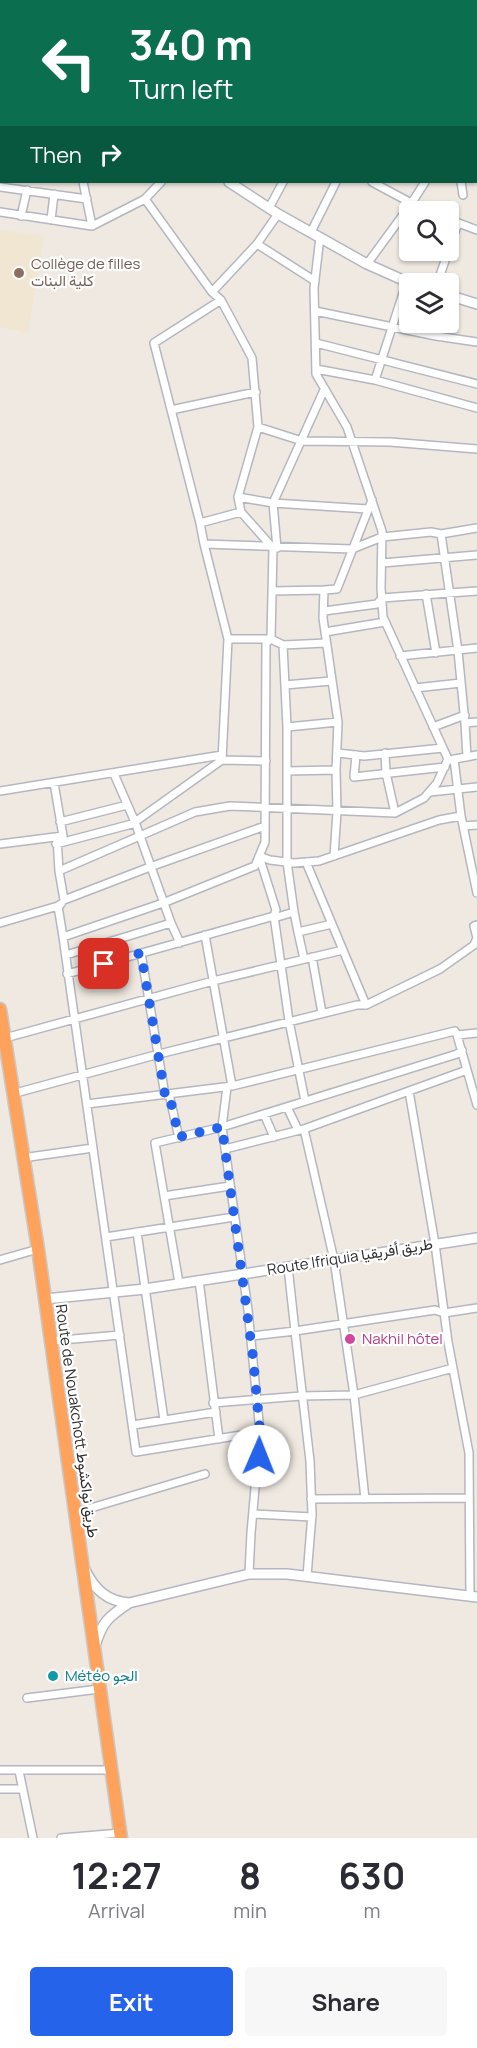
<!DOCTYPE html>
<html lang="en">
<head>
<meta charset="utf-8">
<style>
	body { margin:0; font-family:Manrope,Vazirmatn,sans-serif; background:#f7f7f7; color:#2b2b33; height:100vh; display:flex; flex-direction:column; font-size:22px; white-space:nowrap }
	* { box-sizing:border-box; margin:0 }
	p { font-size:20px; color:#7c7c81 }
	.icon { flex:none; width:33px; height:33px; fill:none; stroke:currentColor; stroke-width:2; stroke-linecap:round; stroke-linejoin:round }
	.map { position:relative; height:1838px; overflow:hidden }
	.sheet { display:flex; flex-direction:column; background:#fff; flex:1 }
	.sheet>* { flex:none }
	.hud { position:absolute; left:0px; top:0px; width:477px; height:183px; box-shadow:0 2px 4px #0004; background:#0b6e4f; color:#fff; overflow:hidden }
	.fabs { position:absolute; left:399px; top:201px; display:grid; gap:12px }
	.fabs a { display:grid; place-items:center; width:60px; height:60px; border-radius:6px; background:#fff; box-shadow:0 2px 4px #0004; font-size:30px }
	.pin { position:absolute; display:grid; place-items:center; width:51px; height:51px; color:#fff; margin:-26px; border-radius:12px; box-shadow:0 3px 9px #0006 }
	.me { position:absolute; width:66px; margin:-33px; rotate:1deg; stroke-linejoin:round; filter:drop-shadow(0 0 4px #0008) }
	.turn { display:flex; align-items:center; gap:21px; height:126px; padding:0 30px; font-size:27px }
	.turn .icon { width:78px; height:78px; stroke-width:2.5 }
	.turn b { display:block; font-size:42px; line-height:51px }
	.then { display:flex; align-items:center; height:57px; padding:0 30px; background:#0003; gap:12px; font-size:22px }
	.eta { display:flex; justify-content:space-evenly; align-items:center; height:102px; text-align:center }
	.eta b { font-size:36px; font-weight:700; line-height:42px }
	.button { display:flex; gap:12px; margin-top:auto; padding:12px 30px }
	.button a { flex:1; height:69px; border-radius:6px; background:#2563eb; color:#fff; font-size:24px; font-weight:700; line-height:69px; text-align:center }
	.button a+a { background:#f7f7f7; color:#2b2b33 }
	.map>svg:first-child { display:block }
</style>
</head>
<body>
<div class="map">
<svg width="477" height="1838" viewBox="0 0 477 1838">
	<rect width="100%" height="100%" fill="#efe9e1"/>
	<path fill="#f0e6d1" d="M0,230l44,6 -16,97 -28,-6z"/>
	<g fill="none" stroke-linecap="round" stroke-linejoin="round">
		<defs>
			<path id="street" d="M186,0v2
				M304,0v2
				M408,0l2,2
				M467,0l1,2
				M20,2v-2
				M106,2v-2
				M354,2l4,-2
				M476,11h1
				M476,19l1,7
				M476,34h1
				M476,69h1
				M476,140h1
				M83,182l9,44
				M372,182l56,30
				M461,182l2,13
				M0,187l87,12
				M145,199l67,93 9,8 31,58 6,69 -20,70 3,15 32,36 -2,91 -5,4 -1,199 -10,24 -92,37 -100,34 73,515 124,-20
				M269,208l14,-26
				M0,212l92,14 53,-27 16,-17
				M21,216l6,-26
				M448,219l29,11
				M51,220l3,-26
				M311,232l25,-50
				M257,244l58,37
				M367,264l44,-60 14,-22
				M437,284l21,-61
				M212,292l45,-48 21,-30
				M221,300l-67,43 46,180 41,-11
				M315,311l121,25 41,6
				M316,343l161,41
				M316,369l59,11 32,-99
				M375,380l102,28
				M324,390l-51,113 95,6
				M171,410l85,-18
				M258,427l44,14 88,1 87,7
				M238,497l35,6 4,45
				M200,523l4,21 148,5 30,-12 49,-5 10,2 17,117 7,72 12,-1
				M441,534l36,-6
				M204,544l24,95
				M382,563l95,-8
				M272,591l52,-1
				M426,594l10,59
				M324,611l53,-7 5,-6 95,-7
				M325,632l60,-10
				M400,656l77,-8
				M285,685l46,-4
				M415,688l46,-5
				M465,723l2,34
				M287,727l51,-5
				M433,727l32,-12
				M338,753l26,3 79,-8
				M385,753l1,20 9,40
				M356,755l-2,22 91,-10
				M454,759l7,57 16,77
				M222,760l44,1
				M450,760l27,-5
				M287,771l49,-1
				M0,791l222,-36
				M430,792l47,-5
				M60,822l67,-17
				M463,826l14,-1
				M57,837l2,34 136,-59 35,-6 165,7 29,-15 13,-15 11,-24 -65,-142 -2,-29 1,-57 -35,-104 -31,-53 -2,-86 6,-51
				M0,844l63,-8 -9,-53
				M56,844l76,-20 90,-64 6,-121h43l12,6 43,-2
				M259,856l11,4 24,3 25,-2 120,-41 22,-4
				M259,856l17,54 -2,6
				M334,856l3,-44 -1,-42 2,-48 -15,-104 1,-28 13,-1 35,-89
				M306,862l60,143
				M59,871l5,29 86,-33 115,-41
				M61,904l-3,2 5,31
				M294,912l4,20 34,-8
				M274,918l20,-6 -7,-50v-135l-4,-82
				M0,923l58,-17
				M171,923l9,20
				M298,932l6,27
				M205,935l27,151
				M141,953l24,142
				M66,955l105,-32 -36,-101 -21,-48
				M312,957l10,56
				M67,974l207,-58 15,105 16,80
				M457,1035l20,70
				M5,1038l208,-57 130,-31
				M227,1087l-5,40 26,183 12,122 -9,101 -2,41
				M409,1091l26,153 13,98 21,111 1,143
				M12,1094l147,-40 198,-49h9l74,-36 34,-24 3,-7 -3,-12 3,-1
				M169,1094l10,44
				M87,1104l145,-18 223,-55 2,4 20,-2
				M287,1107l11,23
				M264,1114l10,23
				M225,1149l79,-20
				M22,1158l71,-10
				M164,1196l66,-10
				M137,1232l27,188
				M106,1237l128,-20
				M0,1260l38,-11
				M199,1280l20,159
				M179,1283l-24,-140 67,-16 235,-73 5,-4
				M251,1336l44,-5 -7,-64
				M50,1341l70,-6
				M213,1403l88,-7 53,-1 99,-27
				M133,1425l83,-13
				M311,1499l158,-1
				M365,1499l-11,-104 -20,-135 -30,-131 163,-59
				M74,1513l131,-39
				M253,1514l59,3
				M307,1576l5,-62 -2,-53 -15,-130 140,-21 9,3 33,-5
				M27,1698l72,-9
				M0,1770h111
				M19,1771l14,67
				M0,1789h22
				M61,1838l59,-5"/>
			<path id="secondary" d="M0,41l2,1
				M229,182l49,32 89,50 45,20
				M448,295l29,9
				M45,1299l100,-10 332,-51
				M85,1570c10,20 22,31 44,33l120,-29h38l190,23
				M95,1646c7,-24 13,-29 34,-43"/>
			<path id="highway" d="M0,1009l38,240 83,589"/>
		</defs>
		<use href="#street" stroke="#b4b7c1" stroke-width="10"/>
		<use href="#secondary" stroke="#b4b7c1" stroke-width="12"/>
		<use href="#highway" stroke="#c9c9c9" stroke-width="15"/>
		<use href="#street" stroke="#fff" stroke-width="7"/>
		<use href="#secondary" stroke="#fff" stroke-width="9"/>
		<use href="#highway" stroke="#ffa35c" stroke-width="12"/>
	</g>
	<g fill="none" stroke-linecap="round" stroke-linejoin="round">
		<path stroke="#2563eb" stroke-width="10" stroke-dasharray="0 18" d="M104,964l37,-11 24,142 4,-1 10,43 43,-10 31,230 7,75 -1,24"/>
	</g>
	<circle fill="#8d6e63" stroke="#fff" stroke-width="2" cx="19" cy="273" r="6"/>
	<circle fill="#d1479c" stroke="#fff" stroke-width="2" cx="350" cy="1339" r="6"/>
	<circle fill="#0f9aa8" stroke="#fff" stroke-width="2" cx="53" cy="1676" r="6"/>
	<g text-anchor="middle" stroke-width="4.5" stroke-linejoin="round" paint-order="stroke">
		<g font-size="15" fill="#785e54" stroke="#fff" text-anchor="start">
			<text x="31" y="269">Collège de filles<tspan x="31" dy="17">كلية البنات</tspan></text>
		</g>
		<g font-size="15" fill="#2e2e2e" stroke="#fff">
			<text transform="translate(350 1257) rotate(-9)" y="5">Route Ifriquia طريق أفريقيا</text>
			<text transform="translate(77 1421) rotate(82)" y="5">Route de Nouakchott طريق نواكشوط</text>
		</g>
		<g font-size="15" fill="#b23c85" stroke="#fff" text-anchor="start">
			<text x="362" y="1344">Nakhil hôtel</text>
		</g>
		<g font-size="15" fill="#0d838f" stroke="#fff" text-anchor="start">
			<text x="65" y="1681">Météo الجو</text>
		</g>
	</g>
</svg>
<div class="fabs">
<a><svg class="icon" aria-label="search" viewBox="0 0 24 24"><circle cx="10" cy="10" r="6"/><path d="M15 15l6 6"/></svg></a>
<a><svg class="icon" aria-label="layers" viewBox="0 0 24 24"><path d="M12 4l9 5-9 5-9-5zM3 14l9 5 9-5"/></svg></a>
</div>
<div class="pin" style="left:104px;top:964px;background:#d93025"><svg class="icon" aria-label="arrive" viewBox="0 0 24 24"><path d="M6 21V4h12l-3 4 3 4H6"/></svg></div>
<svg class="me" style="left:259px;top:1456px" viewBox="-20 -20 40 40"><circle r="19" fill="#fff"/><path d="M0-13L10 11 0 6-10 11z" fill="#2563eb"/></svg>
<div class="hud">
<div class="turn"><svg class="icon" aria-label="left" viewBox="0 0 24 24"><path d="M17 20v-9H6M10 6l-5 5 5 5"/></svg><div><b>340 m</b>Turn left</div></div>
<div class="then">Then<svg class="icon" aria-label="right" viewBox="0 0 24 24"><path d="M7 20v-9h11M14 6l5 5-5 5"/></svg></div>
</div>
</div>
<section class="sheet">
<div class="eta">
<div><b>12:27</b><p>Arrival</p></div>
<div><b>8</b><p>min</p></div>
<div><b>630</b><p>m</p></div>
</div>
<div class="button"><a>Exit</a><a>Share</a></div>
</section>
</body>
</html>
